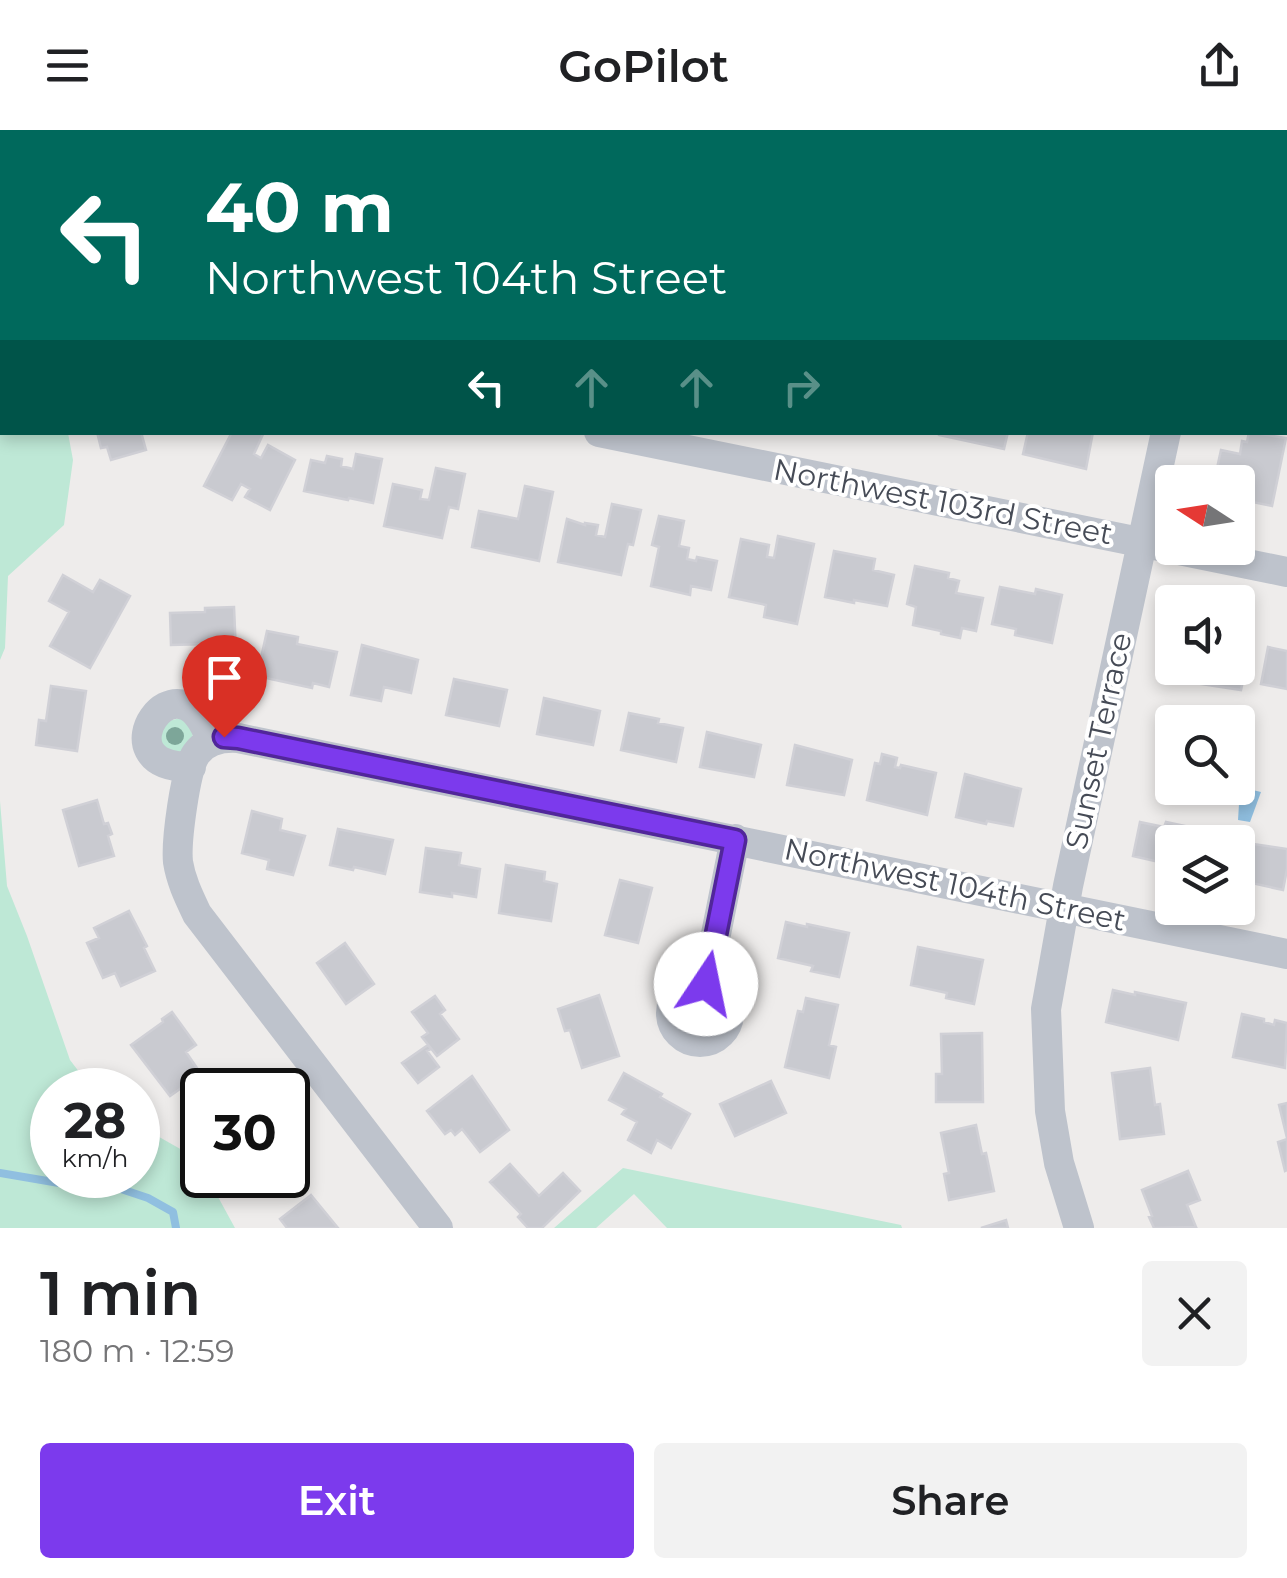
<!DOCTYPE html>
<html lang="en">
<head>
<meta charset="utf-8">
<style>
	body { margin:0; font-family:Montserrat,sans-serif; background:#f2f2f2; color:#202124; height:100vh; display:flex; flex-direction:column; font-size:38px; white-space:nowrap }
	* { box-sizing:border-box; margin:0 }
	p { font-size:32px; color:#757577 }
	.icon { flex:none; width:55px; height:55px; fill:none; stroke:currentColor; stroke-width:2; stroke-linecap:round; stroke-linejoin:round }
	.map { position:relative; height:1098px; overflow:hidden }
	.sheet { display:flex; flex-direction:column; background:#fff; flex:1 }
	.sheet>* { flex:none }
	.top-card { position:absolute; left:0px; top:0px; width:1288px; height:305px; box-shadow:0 5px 15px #0003; background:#00695c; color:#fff; overflow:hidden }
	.needle { width:65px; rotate:282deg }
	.controls { position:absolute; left:1155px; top:335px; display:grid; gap:20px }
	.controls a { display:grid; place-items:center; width:100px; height:100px; border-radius:10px; background:#fff; box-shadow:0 5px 15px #0003; font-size:50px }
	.speed { position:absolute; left:30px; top:938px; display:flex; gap:20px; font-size:50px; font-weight:700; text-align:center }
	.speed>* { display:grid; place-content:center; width:130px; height:130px; border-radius:50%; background:#fff; box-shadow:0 5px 15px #0003; line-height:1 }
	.speed small { font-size:25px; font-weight:400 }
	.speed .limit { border:5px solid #111; border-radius:15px; background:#fff; color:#111 }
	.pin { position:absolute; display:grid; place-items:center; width:85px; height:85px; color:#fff; margin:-102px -42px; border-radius:50% 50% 50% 0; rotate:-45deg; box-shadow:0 0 10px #0007 }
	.pin .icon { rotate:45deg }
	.me { position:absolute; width:110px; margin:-55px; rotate:11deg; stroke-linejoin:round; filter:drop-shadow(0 0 8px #0008) }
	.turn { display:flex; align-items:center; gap:35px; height:210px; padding:0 40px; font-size:45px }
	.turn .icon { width:130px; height:130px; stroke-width:2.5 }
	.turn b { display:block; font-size:70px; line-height:85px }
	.lanes { display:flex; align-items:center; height:95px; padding:0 40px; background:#0003; justify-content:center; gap:50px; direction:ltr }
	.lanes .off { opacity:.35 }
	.round { display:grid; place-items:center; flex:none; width:105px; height:105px; border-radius:10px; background:#f2f2f2 }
	.summary { display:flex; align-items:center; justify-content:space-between; height:170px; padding:0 40px }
	h1 { font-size:60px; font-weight:600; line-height:75px }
	.action { display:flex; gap:20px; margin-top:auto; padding:20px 40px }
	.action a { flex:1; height:115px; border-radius:10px; background:#7c3aed; color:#fff; font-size:40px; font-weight:600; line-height:115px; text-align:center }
	.action a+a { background:#f2f2f2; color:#202124 }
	header { display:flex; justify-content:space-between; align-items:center; height:130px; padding:0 40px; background:#fff; font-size:45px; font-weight:600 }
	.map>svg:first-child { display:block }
</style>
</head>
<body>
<header><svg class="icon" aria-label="menu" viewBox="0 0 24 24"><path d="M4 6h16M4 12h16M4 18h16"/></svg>GoPilot<svg class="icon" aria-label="share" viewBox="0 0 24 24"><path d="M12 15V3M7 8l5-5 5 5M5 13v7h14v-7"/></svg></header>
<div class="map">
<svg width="1287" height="1098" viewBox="0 0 1287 1098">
	<rect width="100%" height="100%" fill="#eeeceb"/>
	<path fill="#bee8d6" d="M0,0h117v2h-115v300l66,1 5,27 -9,65 -56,51 -3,72 -5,12z
		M181,588l13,12 -6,23 -24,1 -7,-25 6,-7z
		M0,671l7,85 20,50 43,124 23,30h-41v85h86v-50l60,34 4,9v7h4l29,53h-235z
		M681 883a19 19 0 1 1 38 0a19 19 0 1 1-38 0Z
		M623,1038l278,57 1,3h-235l-33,-34 -38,34h-42z"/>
	<path fill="#90bfe0" d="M1240,657l21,5 -11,30 -12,-2z"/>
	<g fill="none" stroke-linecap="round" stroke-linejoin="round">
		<path stroke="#90bfe0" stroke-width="8" d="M0,1043l59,10 32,-4 57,19 25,14 3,16"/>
	</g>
	<path fill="#c9cad0" stroke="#d0d0d6" stroke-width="2.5" d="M347,0h39l-1,2h-39z
		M532,0h60l2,2h-60z
		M1106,0h57v2h-45z
		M1196,0h52l-1,2h-43z
		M1261,0h26v38h-2v-36h-24z
		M1285,169l2,1v58h-2z
		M97,302h44l5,18 -35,10 -4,-13 -6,1z
		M232,302h32l-10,22 7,4 7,-13 27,15 -25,50 -25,-13 5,-8 -9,-5 -9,16 -28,-14z
		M939,302h69l-4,17 -65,-14z
		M1028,302h65l-7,37 -63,-15z
		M1249,302l37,6 -14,68 -34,-7v-17h-24l7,-32 19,4 2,-13 5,1z
		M356,324l26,5 -9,44 -24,-5 -1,2 -44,-9 7,-31 14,3 2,-7 15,3 -1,7 12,3z
		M436,338l29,6 -7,35 -9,-2 -7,31 -58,-12 9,-42 29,6 -2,9 9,1z
		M525,356l28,6 -14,69 -67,-14 7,-36 39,8z
		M612,374l29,6 -8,35 -5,-1 -7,31 -63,-13 9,-43 18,6v-2l13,2 -2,10 9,2z
		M659,386l25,5 -5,25 10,2 -2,11 9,2 1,-4 20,4 -6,29 -20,-4 -1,9 -39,-9 8,-39 -7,-2z
		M778,406l36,8 -17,80 -33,-7 2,-12 -37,-8 12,-58 28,6 -2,12 7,1z
		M834,421l41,8 -2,11 21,5 -7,31 -33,-6v3l-29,-6z
		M915,436l34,7 -1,5 11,3 -3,12 27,5 -7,33 -14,-3 -2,10 -19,-4v-3l-28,-6 3,-18 -9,-3z
		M63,445l30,17 7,-12 30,16 -40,72 -40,-22 19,-34 -20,-11z
		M1000,457l35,7 1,-5 26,6 -10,48 -37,-8 1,-6 -24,-5z
		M234,477l2,45 -26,1v-9l-39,1 -1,-32 35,-1v-4z
		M267,501l31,6 -1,7 40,8 -8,35 -16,-4 -1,5 -55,-12z
		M1238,506l14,3 -11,51 -40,-6 2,-10 -25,-5 60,-1z
		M362,515l56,15 -7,33 -27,-6 -3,14 -30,-6z
		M1268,517l19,4v38l-26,-5z
		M454,549l53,11 -8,36 -53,-11z
		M51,556l35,5 -9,60 -41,-6 3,-25 7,1z
		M544,568l56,13 -7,34 -56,-11z
		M629,583l30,6 -1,4 25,5 -7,34 -55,-12z
		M707,602l54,13 -7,32 -54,-10z
		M795,615l57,15 -8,35 -57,-10z
		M882,624l15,4 -2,9 5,1 1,-3 35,8 -9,42 -60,-15 8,-37 5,1z
		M965,644l56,15 -8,37 -26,-5 -1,3 -30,-7z
		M97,670l7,24 4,-1 4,11 -4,2 6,20 -35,10 -16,-56z
		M252,681l30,8 -2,11 25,6 -12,39 -26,-6 2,-9 -27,-7z
		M1140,692l24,5 2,-5 42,9 -3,11h-33v23l-39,-9z
		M338,699l55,11 -8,34 -31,-7 -1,3 -23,-5z
		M1233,711l54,8v20l-4,21 -45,-10v-38z
		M426,718l35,5 -2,12 21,4 -4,28 -24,-4v4l-32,-5z
		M506,735l39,7 -1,9 13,3 -6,37 -52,-8z
		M620,750l32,8 -14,55 -33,-8z
		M129,781l18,35 -3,2 11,23 -34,15 -6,-13 -12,5 -16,-35 12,-5 -5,-10z
		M786,792l21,5v-3l42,9 -10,44 -28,-6 2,-5 -35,-8z
		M345,813l29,41 -28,20 -29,-41z
		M918,817l65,13 -9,44 -28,-6 1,-5 -36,-8z
		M1113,860l22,5v-3l51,11 -8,37 -72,-18z
		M599,865l20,61 -37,12 -12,-38 -5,1 -7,-22z
		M435,866l10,14 -5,4 19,25 -22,17 -15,-19 6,-4 -16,-21z
		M806,868l32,7 -9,40 7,2 -7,31 -44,-11 13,-56 5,1z
		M172,882l24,33 -10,7 15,22 -31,22 -39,-51 32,-23 -1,-3z
		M1242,884l22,5v3l10,3 1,-5 12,3 -2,45 -52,-11z
		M982,903l1,69h-47v-28h6l-1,-40z
		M428,915l3,4 -4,2 12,16 -21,16 -16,-20z
		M1150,938l5,37 5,-1 4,30 -44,5 -8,-66z
		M624,943l38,21 -2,3 30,17 -19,34 -14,-8 -6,13 -23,-13 9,-18 -15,-8 4,-5 -17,-9z
		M472,946l37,54 -29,22 -18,-23 -7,6 -4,-5 -6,4 -18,-23z
		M771,951l15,32 -51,23 -15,-32z
		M1287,973v35l-8,-33z
		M202,986v34l-2,1 -16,-20z
		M976,995l6,29 4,-1 8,38 -45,9 -5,-26 5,-1 -8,-40z
		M1287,1009v31l-2,1 -7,-29z
		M510,1034l29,32 24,-23 17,18 -38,37h-14l-10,-11 3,-3 -31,-32z
		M1188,1041l12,29 -13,5 9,22 -42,1 -5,-11 3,-1 -10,-26z
		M311,1065l27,33h-51l-7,-9z
		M1006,1090l2,8h-27z"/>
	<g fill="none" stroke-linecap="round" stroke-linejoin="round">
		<path stroke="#bec3cc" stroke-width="30" d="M792,0l12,2
			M271,2v-2
			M1285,101l2,1
			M599,302l688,140
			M191,637c-96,1 -11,-123 20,-26
			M706,854l29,-145
			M671 883a29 29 0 1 1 58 0a29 29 0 1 1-58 0Z
			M438,1098l-241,-314c-8,-17 -16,-33 -19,-52 -2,-20 7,-92 18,-108 10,-14 26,-17 42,-16l1049,216
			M1079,1098l-20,-65 -9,-52 -4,-102 22,-123 98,-454"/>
	</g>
	<circle fill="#7da699" cx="175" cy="606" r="9"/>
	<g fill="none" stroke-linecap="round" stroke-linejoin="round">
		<defs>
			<path id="route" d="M224,607l14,1 497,102 -29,144"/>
		</defs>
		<use href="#route" stroke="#51269a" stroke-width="25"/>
		<use href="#route" stroke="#7c3aed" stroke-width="18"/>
	</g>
	<g text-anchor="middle" stroke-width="8" stroke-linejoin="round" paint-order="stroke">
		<g font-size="30" fill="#464b56" stroke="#fff">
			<text transform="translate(943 372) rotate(11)" y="10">Northwest 103rd Street</text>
			<text transform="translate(1099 611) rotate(-78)" y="10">Sunset Terrace</text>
			<text transform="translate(955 755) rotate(12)" y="10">Northwest 104th Street</text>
		</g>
	</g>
</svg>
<div class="controls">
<a><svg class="needle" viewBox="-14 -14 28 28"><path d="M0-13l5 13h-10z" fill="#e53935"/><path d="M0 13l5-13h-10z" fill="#757577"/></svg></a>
<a><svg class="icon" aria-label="sound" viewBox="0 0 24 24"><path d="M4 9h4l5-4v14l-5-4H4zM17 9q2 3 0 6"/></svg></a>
<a><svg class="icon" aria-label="search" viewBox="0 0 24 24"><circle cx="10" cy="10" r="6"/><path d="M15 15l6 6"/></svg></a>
<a><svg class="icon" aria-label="layers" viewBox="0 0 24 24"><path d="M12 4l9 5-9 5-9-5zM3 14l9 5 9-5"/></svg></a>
</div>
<div class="speed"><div>28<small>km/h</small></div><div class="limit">30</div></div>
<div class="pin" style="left:224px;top:607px;background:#d93025"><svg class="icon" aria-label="arrive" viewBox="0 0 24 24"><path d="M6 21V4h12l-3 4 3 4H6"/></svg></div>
<svg class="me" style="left:706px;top:854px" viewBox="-20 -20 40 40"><circle r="19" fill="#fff"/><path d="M0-13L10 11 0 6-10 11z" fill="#7c3aed"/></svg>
<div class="top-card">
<div class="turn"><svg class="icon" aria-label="left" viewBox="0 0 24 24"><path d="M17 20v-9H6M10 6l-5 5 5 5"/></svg><div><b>40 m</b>Northwest 104th Street</div></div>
<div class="lanes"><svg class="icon" aria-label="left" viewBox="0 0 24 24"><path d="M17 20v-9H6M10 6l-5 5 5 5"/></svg><svg class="icon off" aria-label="ahead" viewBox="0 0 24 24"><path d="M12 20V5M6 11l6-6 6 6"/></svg><svg class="icon off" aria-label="ahead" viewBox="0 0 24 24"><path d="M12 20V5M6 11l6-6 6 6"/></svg><svg class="icon off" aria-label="right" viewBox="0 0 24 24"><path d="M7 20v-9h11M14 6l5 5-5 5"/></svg></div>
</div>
</div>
<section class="sheet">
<div class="summary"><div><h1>1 min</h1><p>180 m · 12:59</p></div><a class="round"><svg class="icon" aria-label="close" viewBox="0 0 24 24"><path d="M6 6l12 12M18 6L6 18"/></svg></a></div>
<div class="action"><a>Exit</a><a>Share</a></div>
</section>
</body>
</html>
